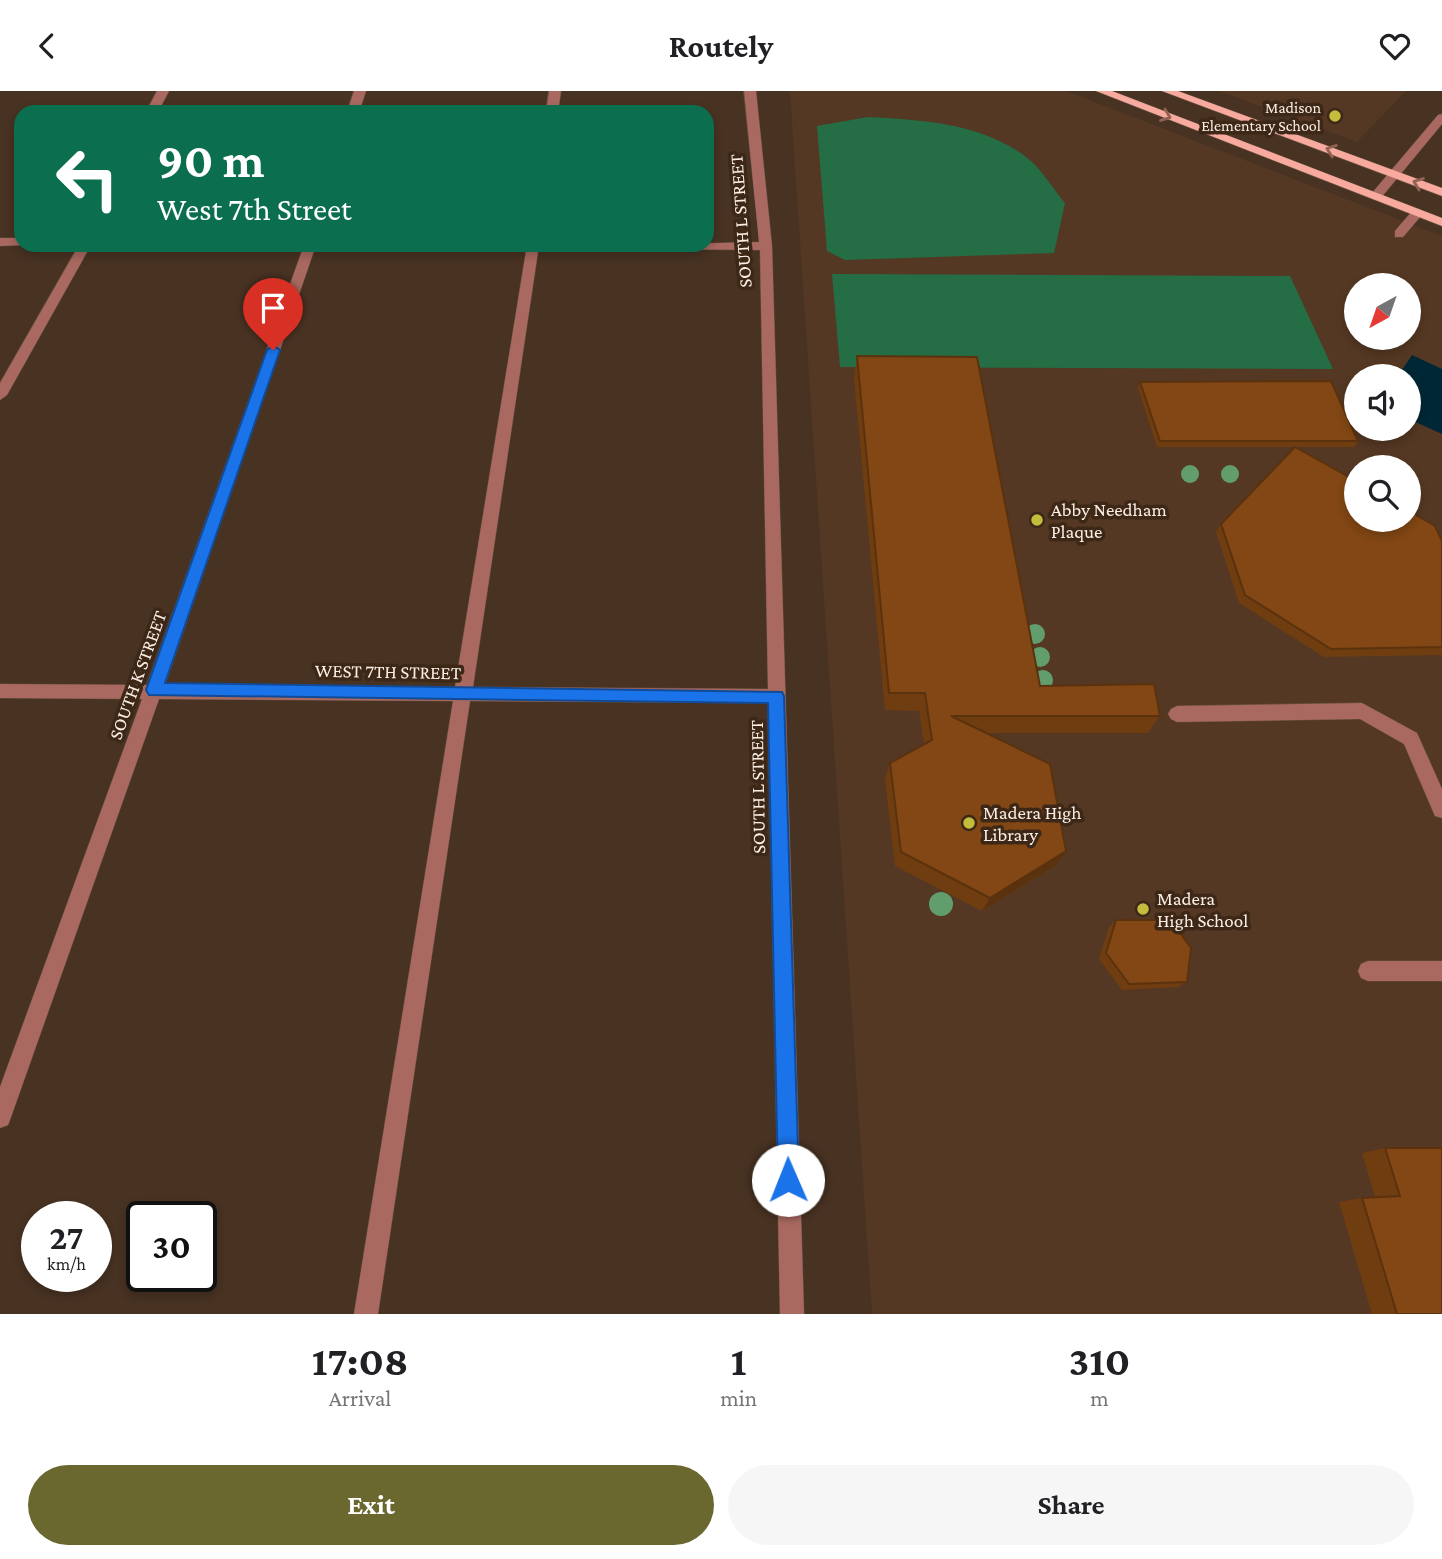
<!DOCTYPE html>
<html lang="en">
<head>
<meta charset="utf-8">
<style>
	body { margin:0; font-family:"Crimson Pro",serif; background:#f6f6f6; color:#202124; height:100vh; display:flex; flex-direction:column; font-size:26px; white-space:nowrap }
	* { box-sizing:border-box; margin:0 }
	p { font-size:23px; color:#757577 }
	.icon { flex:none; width:38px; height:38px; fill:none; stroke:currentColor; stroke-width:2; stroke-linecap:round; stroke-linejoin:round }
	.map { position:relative; height:1223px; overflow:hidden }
	.side { display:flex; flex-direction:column; background:#fff; flex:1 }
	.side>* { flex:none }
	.guide { position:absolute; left:14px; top:14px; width:700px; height:147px; border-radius:21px; box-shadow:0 4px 10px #0003; background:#0b6e4f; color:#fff; overflow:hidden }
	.needle { width:46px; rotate:220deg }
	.controls { position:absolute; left:1344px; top:182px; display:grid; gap:14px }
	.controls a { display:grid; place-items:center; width:77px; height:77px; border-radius:50%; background:#fff; box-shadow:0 4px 10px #0003; font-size:35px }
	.speed { position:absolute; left:21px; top:1110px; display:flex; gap:14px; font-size:35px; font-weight:700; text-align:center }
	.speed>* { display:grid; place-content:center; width:91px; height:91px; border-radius:50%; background:#fff; box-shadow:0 4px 10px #0003; line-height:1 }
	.speed small { font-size:18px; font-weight:400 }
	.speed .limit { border:4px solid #111; border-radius:10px; background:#fff; color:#111 }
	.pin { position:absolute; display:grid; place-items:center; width:60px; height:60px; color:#fff; margin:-72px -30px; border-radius:50% 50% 50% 0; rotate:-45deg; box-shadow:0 0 7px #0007 }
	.pin .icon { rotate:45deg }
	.me { position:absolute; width:77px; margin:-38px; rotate:359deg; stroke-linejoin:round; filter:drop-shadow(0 0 5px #0008) }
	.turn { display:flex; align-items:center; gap:24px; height:147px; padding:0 28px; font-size:32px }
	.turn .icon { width:91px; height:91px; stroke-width:2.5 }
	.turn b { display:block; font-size:49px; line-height:60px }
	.eta { display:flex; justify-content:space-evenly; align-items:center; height:119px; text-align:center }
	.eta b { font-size:42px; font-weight:700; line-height:49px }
	.cta { display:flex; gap:14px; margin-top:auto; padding:14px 28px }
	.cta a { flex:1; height:80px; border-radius:42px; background:#6a672f; color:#fff; font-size:28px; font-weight:700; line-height:80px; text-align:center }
	.cta a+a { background:#f6f6f6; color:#202124 }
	header { display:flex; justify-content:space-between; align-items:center; height:91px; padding:0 28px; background:#fff; font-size:32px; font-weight:700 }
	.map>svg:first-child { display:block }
</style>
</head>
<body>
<header><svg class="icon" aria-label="back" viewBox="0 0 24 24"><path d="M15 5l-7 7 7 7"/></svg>Routely<svg class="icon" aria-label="heart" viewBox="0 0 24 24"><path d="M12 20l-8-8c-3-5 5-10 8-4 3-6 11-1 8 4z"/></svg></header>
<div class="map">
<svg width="1442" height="1223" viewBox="0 0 1442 1223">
	<rect width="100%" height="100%" fill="#483222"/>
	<path fill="#543823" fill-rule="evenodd" d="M790,0h276l376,145v1078h-570zM1356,194h53v53h-53zM1356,285h53v53h-53zM1356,376h53v53h-53z
		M1219,0h187l-49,51z"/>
	<path fill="#256d44" d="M868,26c54,3 113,6 158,40 15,11 27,32 39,46l-11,50 -209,7 -18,-9 -10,-125z
		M832,183l458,2 43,93 -493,-2z"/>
	<path fill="#002735" d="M1412,264l30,14v65l-33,-15v-43h-11z"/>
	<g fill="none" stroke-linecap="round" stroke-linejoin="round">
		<defs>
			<path id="minor" d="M157,0h12l-11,21h-12z
				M354,0h12l-7,21h-12z
				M549,0h12l-3,21h-12z
				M744,0h12l16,155 32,1068h-24l-12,-611 -298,-2 -92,613h-24l99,-613 -294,-2 -148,418 -3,8 -8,3v-41l142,-388 -142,-1v-14l147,1 157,-440h12l-151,440 290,2 72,-442h12l-66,442 295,2 -8,-439 -113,-1 -6,-4 118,-3z
				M1442,23v10l-62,75h-8v-6l66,-78z
				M1417,118l4,1v6l-18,21h-8v-6l18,-21z
				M0,147h21v7h4l-25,1z
				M79,154h12l-84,150 -7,5v-17z
				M1362,612l55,30 25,56v29l-7,-2 -31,-72 -44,-25 -183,3 -6,-3 -3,-5 3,-5 6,-3z
				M1368,870h74v20h-74l-7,-3 -3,-7 3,-7z"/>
			<path id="major" d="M1096,0h16l330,127v8z
				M1162,0h16l264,97v8z"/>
		</defs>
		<use href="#minor" stroke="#655041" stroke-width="1"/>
		<use href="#major" stroke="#655041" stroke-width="1"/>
		<use href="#minor" fill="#a96960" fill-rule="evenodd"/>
		<use href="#major" fill="#f8aa9e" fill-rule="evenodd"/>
	</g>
	<g fill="#629e6d">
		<circle cx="1190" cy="383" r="9"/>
		<circle cx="1230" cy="383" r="9"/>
		<circle cx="1035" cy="543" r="10"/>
		<circle cx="1040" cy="566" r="10"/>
		<circle cx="1043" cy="589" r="10"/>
		<circle cx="941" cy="813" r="12"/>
	</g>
	<path fill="#703d11" d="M857,265l183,330 120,30 -12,17h-163l71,132 -74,46 -87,-45 -10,-87 5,-16 34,-19 -5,-33 -34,-1 -31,-332z
		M1140,291l218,59 -4,6h-197l-19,-59z
		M1221,433l221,17v114l-118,2 -85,-54 -23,-71z
		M1116,829l71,62 -9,5 -56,3 -23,-31 10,-32z
		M1385,1057l57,166h-70l-33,-112 23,-4 13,-1 -13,-44z"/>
	<path fill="#5b320e" d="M1066,760l-10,14 -74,46 8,-13z"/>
	<path fill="#824714" stroke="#5b320e" stroke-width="2" d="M857,265l120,1 63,329 114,-2 6,32h-209l99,48 16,87 -76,47 -89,-46 -11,-89 42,-23 -7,-47h-36z
		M1331,290l27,60h-198l-20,-59z
		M1295,356l61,34v39h53v-9l26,15 7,15v106l-111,2 -86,-54 -24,-71z
		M1116,829h55l20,28 -4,34 -58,2 -23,-31z
		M1385,1057h57v166h-45l-35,-116 38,-2z"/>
	<defs><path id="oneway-chevron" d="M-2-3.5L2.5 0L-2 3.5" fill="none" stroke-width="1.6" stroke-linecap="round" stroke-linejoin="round" transform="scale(1.75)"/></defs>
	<g stroke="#916254">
		<use href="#oneway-chevron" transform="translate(1166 25) rotate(21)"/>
		<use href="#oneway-chevron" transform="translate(1331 59) rotate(-160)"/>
		<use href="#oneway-chevron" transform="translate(1418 92) rotate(-159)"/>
	</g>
	<path fill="#1a73e8" stroke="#114b97" stroke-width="2" d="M273,254l7,5 -115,333 617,9 2,4 15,484 -3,7 -8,3 -7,-3 -3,-7 -10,-477 -619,-8 -3,-5 121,-340z"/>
	<g fill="#c4bc3d" stroke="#3d2818" stroke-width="2.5">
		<circle cx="1335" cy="25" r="7"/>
		<circle cx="1037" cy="429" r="7"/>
		<circle cx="969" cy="732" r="7"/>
		<circle cx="1143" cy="818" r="7"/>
	</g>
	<g text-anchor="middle" stroke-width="7" stroke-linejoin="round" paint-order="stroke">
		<g font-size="16" fill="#fceee4" stroke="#3d2818" text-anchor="end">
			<text x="1321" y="22">Madison<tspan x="1321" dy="18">Elementary School</tspan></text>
		</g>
		<g font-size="19" fill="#fceee4" stroke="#3d2818">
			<text transform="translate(740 130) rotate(-94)" y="7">SOUTH L STREET</text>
			<text transform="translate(388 580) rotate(1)" y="7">WEST 7TH STREET</text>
			<text transform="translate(137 584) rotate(-70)" y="7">SOUTH K STREET</text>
			<text transform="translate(757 696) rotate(-91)" y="7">SOUTH L STREET</text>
		</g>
		<g font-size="19" fill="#fceee4" stroke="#3d2818" text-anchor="start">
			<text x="1051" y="425">Abby Needham<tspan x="1051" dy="22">Plaque</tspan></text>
			<text x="983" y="728">Madera High<tspan x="983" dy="22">Library</tspan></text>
			<text x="1157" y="814">Madera<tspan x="1157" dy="22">High School</tspan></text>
		</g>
	</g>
</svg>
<div class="controls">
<a><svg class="needle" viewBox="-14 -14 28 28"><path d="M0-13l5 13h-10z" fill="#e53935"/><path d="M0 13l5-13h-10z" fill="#757577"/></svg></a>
<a><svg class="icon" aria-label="sound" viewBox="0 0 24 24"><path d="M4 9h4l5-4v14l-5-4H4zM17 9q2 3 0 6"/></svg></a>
<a><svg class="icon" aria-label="search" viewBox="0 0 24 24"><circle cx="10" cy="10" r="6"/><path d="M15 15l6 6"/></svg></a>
</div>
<div class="speed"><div>27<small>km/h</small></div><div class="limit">30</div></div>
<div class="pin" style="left:273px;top:259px;background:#d93025"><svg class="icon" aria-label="arrive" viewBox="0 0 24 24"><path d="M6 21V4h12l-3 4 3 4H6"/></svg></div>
<svg class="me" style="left:788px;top:1089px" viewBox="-20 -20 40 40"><circle r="19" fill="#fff"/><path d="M0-13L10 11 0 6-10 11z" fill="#1a73e8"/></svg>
<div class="guide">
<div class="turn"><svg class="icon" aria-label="left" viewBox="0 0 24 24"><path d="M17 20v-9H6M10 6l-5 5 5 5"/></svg><div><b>90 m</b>West 7th Street</div></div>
</div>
</div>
<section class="side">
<div class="eta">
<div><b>17:08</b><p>Arrival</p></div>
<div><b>1</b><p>min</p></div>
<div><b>310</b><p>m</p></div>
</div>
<div class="cta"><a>Exit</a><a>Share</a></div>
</section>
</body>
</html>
